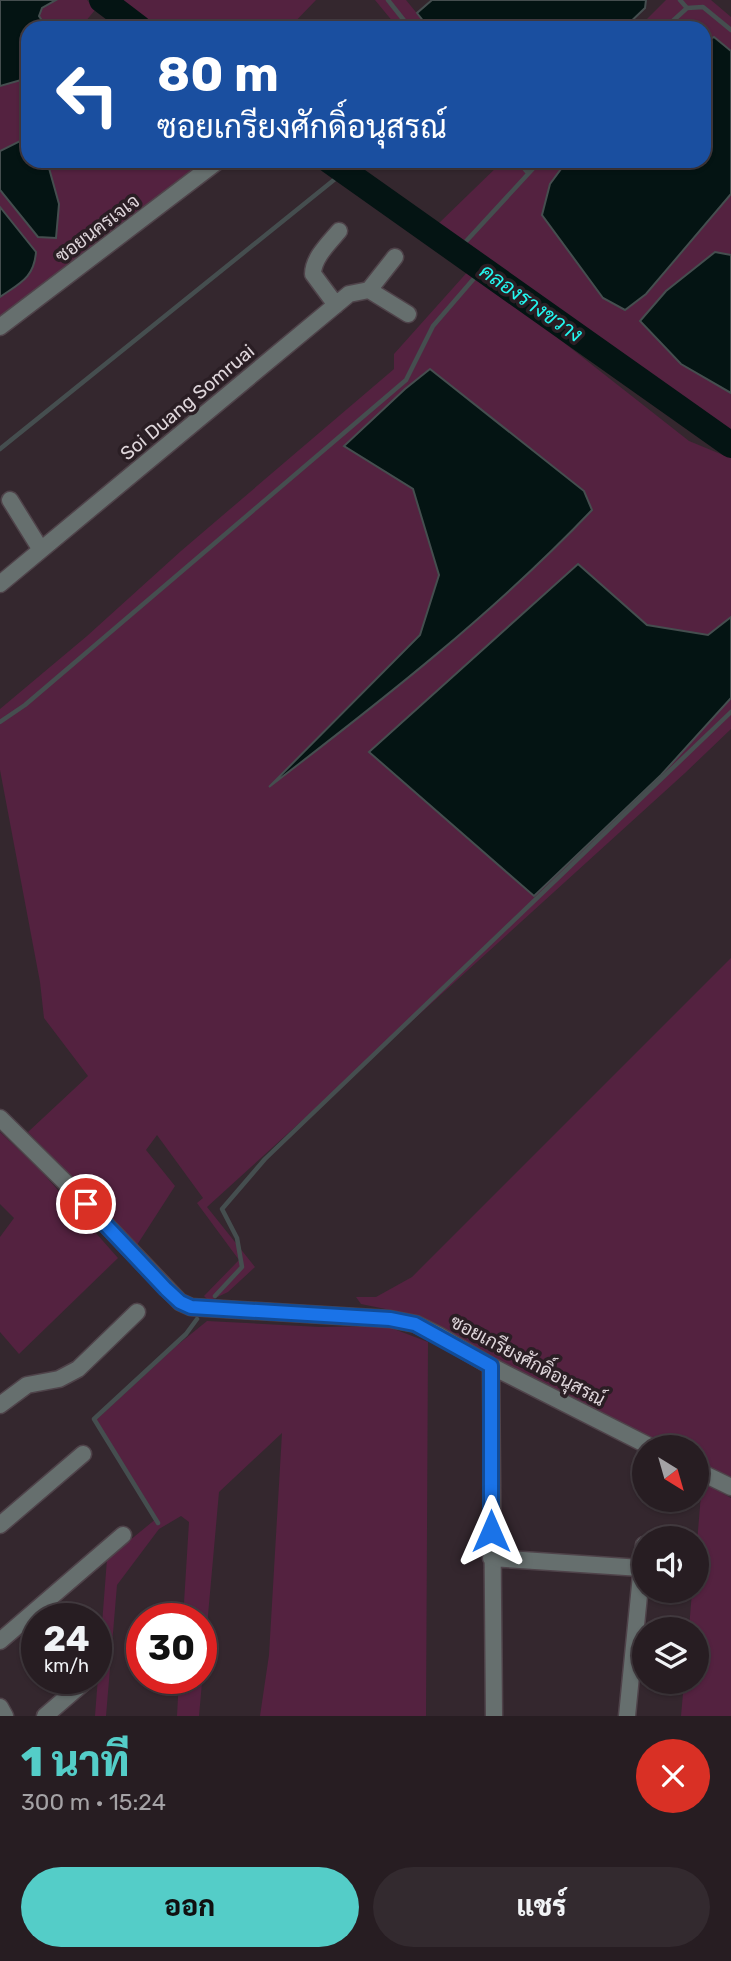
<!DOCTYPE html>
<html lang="th">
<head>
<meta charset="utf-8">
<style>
	body { margin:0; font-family:Rubik,Sarabun,sans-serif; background:#332a2f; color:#f1f3f6; height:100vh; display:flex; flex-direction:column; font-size:26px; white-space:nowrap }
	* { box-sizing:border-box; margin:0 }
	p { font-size:23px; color:#a4a2a5 }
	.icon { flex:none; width:38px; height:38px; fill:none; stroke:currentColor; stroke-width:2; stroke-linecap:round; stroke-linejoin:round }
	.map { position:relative; height:1716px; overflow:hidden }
	.side { display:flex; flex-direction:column; background:#271d22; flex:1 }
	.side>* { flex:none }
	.banner { position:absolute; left:21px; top:21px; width:690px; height:147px; border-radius:21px; box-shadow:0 2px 5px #0004,0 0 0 2px #433b40; background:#1a4fa0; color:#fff; overflow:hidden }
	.needle { width:46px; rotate:143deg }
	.buttons { position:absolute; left:632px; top:1435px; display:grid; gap:14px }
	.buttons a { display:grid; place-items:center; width:77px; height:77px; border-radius:50%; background:#271d22; box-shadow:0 2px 5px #0004,0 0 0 2px #433b40; font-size:35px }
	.speed { position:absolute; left:21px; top:1603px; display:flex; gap:14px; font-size:35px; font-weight:700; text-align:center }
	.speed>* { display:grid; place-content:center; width:91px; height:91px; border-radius:50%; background:#271d22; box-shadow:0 2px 5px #0004,0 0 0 2px #433b40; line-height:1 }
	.speed small { font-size:18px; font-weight:400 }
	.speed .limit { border:10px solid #d22; background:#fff; color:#111 }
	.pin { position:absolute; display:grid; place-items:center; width:60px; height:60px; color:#fff; margin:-30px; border:4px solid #fff; border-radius:50%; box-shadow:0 2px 7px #0007 }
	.me { position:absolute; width:77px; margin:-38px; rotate:0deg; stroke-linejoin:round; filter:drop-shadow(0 0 5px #0008) }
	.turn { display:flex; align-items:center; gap:24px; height:147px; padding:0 21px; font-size:32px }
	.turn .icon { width:91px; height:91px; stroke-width:2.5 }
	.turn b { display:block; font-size:49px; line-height:60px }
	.round { display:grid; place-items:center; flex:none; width:74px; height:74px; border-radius:37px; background:#332a2f }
	.overview { display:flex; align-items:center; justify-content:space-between; height:119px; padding:0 21px }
	h1 { font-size:42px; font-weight:800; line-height:52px; color:#54cdc8 }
	.button { display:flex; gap:14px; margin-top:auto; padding:14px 21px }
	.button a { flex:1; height:80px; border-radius:42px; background:#54cdc8; color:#111; font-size:28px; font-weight:800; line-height:80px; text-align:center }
	.button a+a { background:#332a2f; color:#f1f3f6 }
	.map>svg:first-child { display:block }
</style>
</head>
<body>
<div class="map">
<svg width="731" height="1716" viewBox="0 0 731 1716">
	<rect width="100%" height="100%" fill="#34272e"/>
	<path fill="#542240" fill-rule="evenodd" d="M56,0h31l8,10 -15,18h-33l-8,-12 3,-8z
		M107,0h209l-27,28h-140z
		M375,0h31l23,28h-31z
		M666,0h45l20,17v34l-17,-14 -10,5v-14h-66z
		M28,78v59l-28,14v-65z
		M47,161h161l-208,159v-130l38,47 21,-33z
		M503,161h64l-17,23 97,110 84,-100v61l-17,-3 -33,112 50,29v37l-294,-205z
		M470,269l219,172 34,14h8v162l-23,18 -61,-10 -69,-61 -71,65 154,146 70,-77v31l-46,44 -478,434 48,60 -27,25 -19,9 -5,-5 35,-36 -42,-57 6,-5 -46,-63 -11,15 29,36 -38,59 -109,-113 60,-56 -44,-58 -4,-36 -40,-212v-61l87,-73 94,-85 213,-182v-15zM430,369l154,122 8,19 -317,271 145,-145 19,-61 -26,-86 -69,-43 61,-57z
		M731,958v520l-34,-17 -1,-14h-26l-265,-134 -44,-9 -5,-7h20l36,-20z
		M0,1132l41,39 77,87 -99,96 -19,-22v-95l14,-19 -14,-14z
		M207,1321l113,6 66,-1 42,16 -2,374h-166l9,-61 13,-222 -63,59 -20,224h-22l2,-38h22v-59h-18l6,-97 -8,-6 -22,13 -42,56 -11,131h-11l12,-157 50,-41 -61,-98 79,-73z
		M702,1482l29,16v218h-50l3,-34h12v-53h-7l3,-38h4l1,-48z"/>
	<path fill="#041413" stroke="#454e4f" stroke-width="2" d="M0,0h56l-14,8 -3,8 8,12h-19v50l-28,8z
		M432,0h214l-1,8 -21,20h-195l-12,-15z
		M714,37l17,14v143l-85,100 -21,16 -22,-12 -61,-83 8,-31 17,-23h137v-119z
		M28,137v24h19l12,43 -3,34 -18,-1 -38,-47v-39z
		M0,207l36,45c-2,26 -16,31 -36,45z
		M715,252l16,3v138l-50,-29 -41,-43 26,-30z
		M430,369l154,122 8,19c-98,103 -211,191 -323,277l151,-152 19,-60 -26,-86 -69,-43 61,-57z
		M578,564l69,61 61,10 23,-18v81l-70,77 -127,121 -165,-144z"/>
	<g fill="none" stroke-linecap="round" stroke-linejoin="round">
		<path stroke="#454e4f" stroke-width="4.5" d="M388,0l22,28
			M680,0l7,8
			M665,28l22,-20 16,-1 28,23
			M518,161l10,12
			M458,250l82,-89
			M0,449l345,-278
			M0,722l25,-17 381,-325 27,-54 50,-58
			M215,1296l27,-29 -5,-29 -15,-29 43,-50 466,-447
			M158,1523l-64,-104 92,-85 11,-15"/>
		<path stroke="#041413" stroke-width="26" d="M102,0l37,28
			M330,161l401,284"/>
		<defs>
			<path id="minor" d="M369,290l26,-33
				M336,305l-23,-31c0,-16 16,-31 26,-43
				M0,327l218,-166
				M10,500l31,50
				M0,584l349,-290 20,-4 39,24
				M0,1118l70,69 110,115 11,5 199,12 26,5 22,11 53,31 160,81
				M491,1366l3,350
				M0,1405l27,-20 32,-6 19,-10 59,-57
				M696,1470l35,17
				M0,1525l83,-71
				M491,1558l150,10
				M0,1641l123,-106
				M0,1707l5,9
				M45,1716l44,-38
				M627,1716l17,-171"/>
		</defs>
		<use href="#minor" stroke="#4f434a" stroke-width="19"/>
		<use href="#minor" stroke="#666f6e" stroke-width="16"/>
	</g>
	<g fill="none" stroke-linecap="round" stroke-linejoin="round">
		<defs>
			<path id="route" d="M86,1204l80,85 14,13 11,5 199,12 25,5 76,42v165"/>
		</defs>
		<use href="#route" stroke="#114b97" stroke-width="18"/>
		<use href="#route" stroke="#1a73e8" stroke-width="12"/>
	</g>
	<g text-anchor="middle" stroke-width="7" stroke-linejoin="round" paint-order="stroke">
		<g font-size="19" fill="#ded5da" stroke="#2a1e24">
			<text transform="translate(97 228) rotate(-37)" y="7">ซอยนครเจเจ</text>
			<text transform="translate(187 402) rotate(-40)" y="7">Soi Duang Somruai</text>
			<text transform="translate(528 1360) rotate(28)" y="7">ซอยเกรียงศักดิ์อนุสรณ์</text>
		</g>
		<g font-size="21" font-style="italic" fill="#23f6ef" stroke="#2a1e24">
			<text transform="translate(531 303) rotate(35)" y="7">คลองรางขวาง</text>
		</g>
	</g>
</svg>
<div class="buttons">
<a><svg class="needle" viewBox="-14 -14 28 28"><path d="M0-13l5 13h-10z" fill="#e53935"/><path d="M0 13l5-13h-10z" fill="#a4a2a5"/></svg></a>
<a><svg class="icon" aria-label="sound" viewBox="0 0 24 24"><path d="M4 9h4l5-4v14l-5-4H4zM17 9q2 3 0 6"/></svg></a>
<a><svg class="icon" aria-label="layers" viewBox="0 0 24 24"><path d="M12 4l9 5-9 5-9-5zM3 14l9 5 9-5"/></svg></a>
</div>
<div class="speed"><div>24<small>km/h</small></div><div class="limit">30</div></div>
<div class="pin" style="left:86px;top:1204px;background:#d93025"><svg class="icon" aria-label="arrive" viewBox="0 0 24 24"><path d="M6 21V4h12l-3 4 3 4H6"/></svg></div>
<svg class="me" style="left:491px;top:1531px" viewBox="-20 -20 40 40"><path d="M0-17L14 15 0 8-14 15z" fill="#1a73e8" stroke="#fff" stroke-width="4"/></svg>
<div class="banner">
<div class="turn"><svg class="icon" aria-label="left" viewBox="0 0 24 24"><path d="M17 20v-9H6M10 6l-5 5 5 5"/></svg><div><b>80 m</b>ซอยเกรียงศักดิ์อนุสรณ์</div></div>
</div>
</div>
<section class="side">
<div class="overview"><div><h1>1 นาที</h1><p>300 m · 15:24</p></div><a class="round" style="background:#d93025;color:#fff"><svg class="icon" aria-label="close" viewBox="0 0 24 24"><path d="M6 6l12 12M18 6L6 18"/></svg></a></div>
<div class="button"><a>ออก</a><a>แชร์</a></div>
</section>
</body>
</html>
